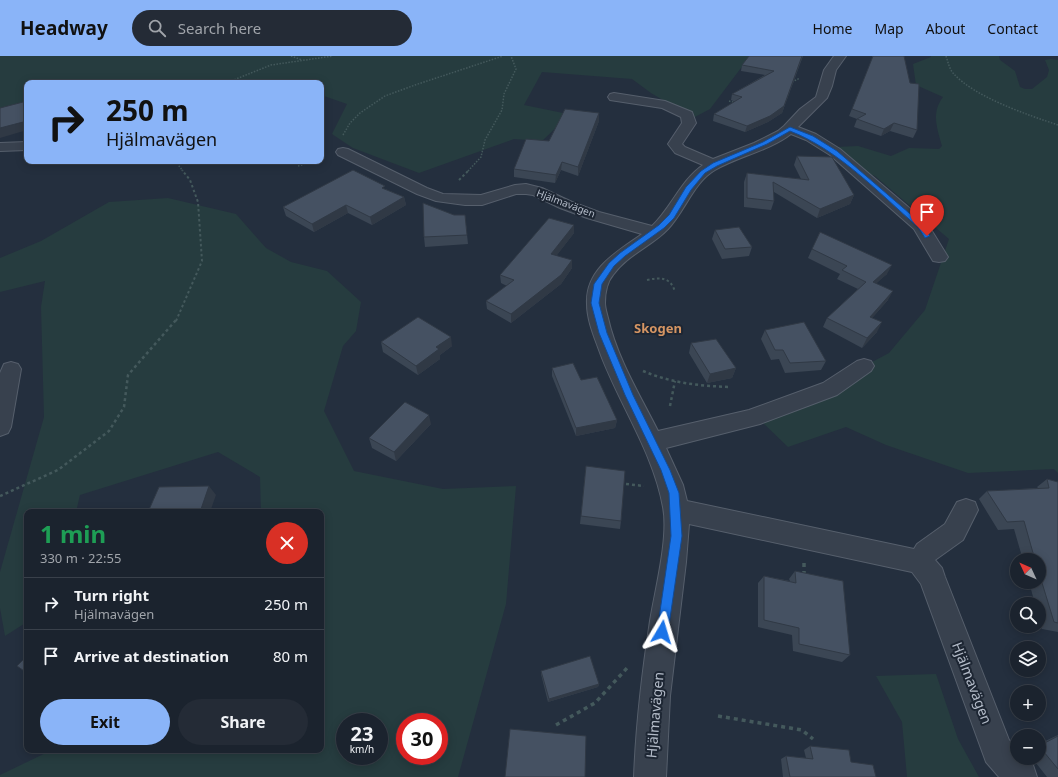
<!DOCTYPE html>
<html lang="en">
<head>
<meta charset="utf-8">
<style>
	body { margin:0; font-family:"Noto Sans",sans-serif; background:#242b36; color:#f1f3f6; height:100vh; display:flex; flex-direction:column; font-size:15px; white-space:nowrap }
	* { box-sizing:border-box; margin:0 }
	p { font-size:13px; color:#a0a4aa }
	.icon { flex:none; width:22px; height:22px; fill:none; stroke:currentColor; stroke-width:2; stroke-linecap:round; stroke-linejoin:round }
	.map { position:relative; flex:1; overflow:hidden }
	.sheet { position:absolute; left:24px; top:453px; width:300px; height:244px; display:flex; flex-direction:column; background:#1b232e; border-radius:8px; box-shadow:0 2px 10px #0003,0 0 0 1px #39404a }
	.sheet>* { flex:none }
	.guide { position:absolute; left:24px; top:24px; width:300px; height:84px; border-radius:8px; box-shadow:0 2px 10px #0003,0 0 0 1px #39404a; background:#8ab4f8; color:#111; overflow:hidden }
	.needle { width:26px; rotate:314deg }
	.buttons { position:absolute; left:1010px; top:497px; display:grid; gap:8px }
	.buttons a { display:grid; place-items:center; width:36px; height:36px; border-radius:50%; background:#1b232e; box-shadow:0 2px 10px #0003,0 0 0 1px #39404a; font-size:20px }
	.speed { position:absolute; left:336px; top:657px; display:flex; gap:8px; font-size:20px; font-weight:700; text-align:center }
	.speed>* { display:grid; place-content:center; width:52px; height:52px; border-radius:50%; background:#1b232e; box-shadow:0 2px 10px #0003,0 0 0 1px #39404a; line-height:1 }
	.speed small { font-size:10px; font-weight:400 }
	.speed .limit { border:6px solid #d22; background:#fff; color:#111 }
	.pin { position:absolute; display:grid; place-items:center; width:34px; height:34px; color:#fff; margin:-41px -17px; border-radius:50% 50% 50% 0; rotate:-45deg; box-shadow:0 0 4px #0007 }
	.pin .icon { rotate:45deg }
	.me { position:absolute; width:44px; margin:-22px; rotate:7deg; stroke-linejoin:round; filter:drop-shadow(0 0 3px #0008) }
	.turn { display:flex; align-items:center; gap:14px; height:84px; padding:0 16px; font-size:18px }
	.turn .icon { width:52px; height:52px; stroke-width:2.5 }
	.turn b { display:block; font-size:28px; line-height:34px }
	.round { display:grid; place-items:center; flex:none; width:42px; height:42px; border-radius:21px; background:#242b36 }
	.summary { display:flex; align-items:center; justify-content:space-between; height:68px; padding:0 16px }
	h1 { font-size:24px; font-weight:700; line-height:30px; color:#1e9e55 }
	.action { display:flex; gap:8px; margin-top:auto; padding:8px 16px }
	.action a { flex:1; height:46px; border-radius:24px; background:#8ab4f8; color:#111; font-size:16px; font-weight:700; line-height:46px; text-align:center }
	.action a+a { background:#242b36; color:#f1f3f6 }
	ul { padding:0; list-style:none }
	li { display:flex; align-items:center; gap:12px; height:52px; padding:0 16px; border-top:1px solid #39404a }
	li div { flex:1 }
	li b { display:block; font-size:15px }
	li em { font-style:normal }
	header { display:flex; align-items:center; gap:24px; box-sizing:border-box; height:56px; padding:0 20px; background:#8ab4f8; color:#111 }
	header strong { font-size:19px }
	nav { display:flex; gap:22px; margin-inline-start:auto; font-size:14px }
	.search { width:280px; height:36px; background:#242b36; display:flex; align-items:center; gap:10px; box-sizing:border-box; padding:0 14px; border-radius:22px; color:#a0a4aa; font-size:15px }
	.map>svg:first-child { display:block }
</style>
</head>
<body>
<header>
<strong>Headway</strong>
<div class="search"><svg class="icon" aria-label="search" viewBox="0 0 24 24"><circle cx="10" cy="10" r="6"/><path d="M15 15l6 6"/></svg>Search here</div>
<nav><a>Home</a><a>Map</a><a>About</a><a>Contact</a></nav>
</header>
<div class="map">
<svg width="1058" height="721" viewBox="0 0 1058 721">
	<rect width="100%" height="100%" fill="#242f3e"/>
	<path fill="#263c3f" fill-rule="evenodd" d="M0,0h750l-40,53 -17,9 -42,-25 -19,-14 -90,-7 -18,33 39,8 -1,9 -20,19 -28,-2 -95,34 -66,-25 -21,-14 15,-30 -26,-9v-12h-294v23l-27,3z
		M931,0h68l1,4 15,11 5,16 5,2h7l15,-12 2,-7 -4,-10 6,-1 7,1v413l-4,-4 -86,4 -82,-28 -40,-18 -58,20 -27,-26 128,-68 36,-43 24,-71 -74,-63 -13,-5 -7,-10 -19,-14 22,-1 33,10 18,-8 30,1 3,-3c-5,-18 -11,-33 1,-49l-27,-12 -3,-21 18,-7z
		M168,142l68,16 30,34 25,14 36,9 34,31 -5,29 -13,15 -19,65 30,60 89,18 73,-3 -10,118 -48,173h-458v-2l52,-25h269v-238h-60l-1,-35 -42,-25 -138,43 -4,17h-49v110l-22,14 -5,-28v-36l44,-155 -3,-110 4,-26 -45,11v-34l41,-17 68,-39zM345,666h34v34h-34zM405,666h34v34h-34z
		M936,618l22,65 21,38h-72l-5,-55 -26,-46z"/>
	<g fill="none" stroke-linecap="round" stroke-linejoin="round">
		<defs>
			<path id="minor" d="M834,0h12l-10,14 -4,16 -5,12 -29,29 18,7 24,15 87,74 21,34 -3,4 -6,1 -6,-1 -19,-32 -84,-74 -24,-15 -15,-6c-22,17 -52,22 -76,36 -21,12 -30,41 -47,59 -16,17 -41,26 -55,46 -6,7 -8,19 -8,28 0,5 2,11 3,15 9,40 32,77 50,113l91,-21 74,-27 34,-22 7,-2 7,2 3,5 -3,5 -34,24 -77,29 -94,24 17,37 4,16 227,48 3,-5 28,-20 12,-22 9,-3 9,3 3,8 -15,30 -28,20 7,8 3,9 64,163 8,9v9h9l7,7 4,12h-38l-13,-15 -65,-178 -9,-12 -223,-48 -3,38 -16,134 -4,81h-32c2,-52 8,-104 16,-156 5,-31 19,-84 13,-114 -10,-56 -45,-104 -64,-157 -5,-14 -12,-30 -12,-46 -2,-35 31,-53 55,-70l-55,-16 -27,-10 -27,-13 -7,-1h-10l-34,11h-17l-29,-4 -19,-7 -79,-39 -2,-3 2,-3 5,-1 5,1 79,39 16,6 38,1 34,-10 11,-1 16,4 30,14 27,10 53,14c19,-18 29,-46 51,-61l-28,-12 -7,-9 14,-21 -1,-6 -19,-9 -52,-8 -2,-3 2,-3 4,-1 51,8 27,11 4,11 -14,21 3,3 28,12 41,-16 24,-12 6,-5 16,-17 16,-12 8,-27z
				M27,86v8l-27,1v-8z
				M11,306l7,2 3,5 -10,58 -3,6 -8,3v-63l4,-9z"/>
		</defs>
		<use href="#minor" stroke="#565f6c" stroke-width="2"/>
		<path stroke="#44595c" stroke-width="1.5" stroke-dasharray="1.5 1.5" stroke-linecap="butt" d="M291,0l11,4
			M946,0c2,6 3,12 7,17 21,24 75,42 105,52
			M792,26l8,-4
			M226,27l45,-18 62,-9
			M729,45l7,2
			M343,79l7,-12 10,-10 25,-17 30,-11 88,-29
			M175,105l8,10
			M137,108l3,-3
			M298,110l19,-5
			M468,115l13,-14 4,-17 17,-30 2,-16 12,-25 -5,-13"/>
		<path stroke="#44595c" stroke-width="2" stroke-dasharray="2.5 2.5" stroke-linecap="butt" d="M459,124l10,-10
			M647,224c13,-3 24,-3 28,12
			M176,265l26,-60 -4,-59 -8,-22 -8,-10"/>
		<path stroke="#44595c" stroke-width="2.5" stroke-dasharray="3 3" stroke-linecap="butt" d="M643,315c28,12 57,15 87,16
			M670,350l5,-25
			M626,428l18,2
			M0,440l58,-26 51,-39 15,-24 4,-32 48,-55"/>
		<path stroke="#44595c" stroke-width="3.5" stroke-dasharray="4 4" stroke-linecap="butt" d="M804,507v13
			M718,660l84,14 11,9
			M556,669l39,-22 33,-36"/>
		<use href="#minor" fill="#38414e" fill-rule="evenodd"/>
	</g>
	<path fill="#3b4654" d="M803,0l-21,57 -14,9 -23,10 -32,-11 1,-7 21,-12 -4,-2 1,-6 33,-19 -24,-4 1,-6z
		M872,0h32l13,74 -4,8 -23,-7 -9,5 -27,-9 3,-8 -8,-3 23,-56z
		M599,65l-21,55 -17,-6 -6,13 -41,-6v-8l35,-28z
		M797,100l57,39 -4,9 -33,14 -43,-26v9l-3,9 -27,-3v-25l3,-9 54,6 -7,-14z
		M385,133l19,8 2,8 -34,20 -24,-12 -34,19 -28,-16 -3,-9z
		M454,159h11l3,29 -43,3 -1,-10z
		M574,169v8l-18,23 16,12 -11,16 -50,39 -24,-14 -1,-8 21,-15 -6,-3 -1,-8z
		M715,174l37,17 -3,9 -27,3 -10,-20z
		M812,193l75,25 -11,9 12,17 -16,18 5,14 -15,16 -39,-21 4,-9 31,-29 -21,-10 3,-5 -32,-16z
		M765,274l61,31 -5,9 -36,3 -6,-14 -8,1 -10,-21z
		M381,286l71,4 -12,9v4l-22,16 -35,-23z
		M691,287l45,25 -4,10 -25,5 -18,-30z
		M552,312l29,12 36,40 -2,8 -39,8 -24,-60z
		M431,368l-35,37 -24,-13 -3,-10z
		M586,410l35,55 -1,8 -40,-5z
		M1047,423l11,3v150l-16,-3 -3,-12v-13h-4l-6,-22h10v-22h-16l-9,-31 -16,1 -19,-31 8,-8 51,-3 -1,-1z
		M795,515l55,84 -8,7 -49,-11 -1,-16 -34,-8v-44l6,-7 26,5 -1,-2z
		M541,615l58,13 -1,3 -50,15 -7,-28z
		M1058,679v42h-11l-15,-19h7v-14z
		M810,690l41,16 25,15h-93l-2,-18 5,-3 20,2 -2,-8z"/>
	<path fill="#303945" d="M802,0l-20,57 -14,9 -23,10 2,-6z
		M599,57v8l-21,55v-9z
		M27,65v9l-27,8v-10z
		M894,67l-4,8 -9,5 3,-7z
		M562,106l-1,8 -6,13 1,-8z
		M854,139l-4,9 -33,14 3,-9z
		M404,141l2,8 -34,20 -2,-8z
		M346,149l2,8 -34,19 -2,-8z
		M574,169v8l-23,30v-9z
		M572,204v8l-11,16 -50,39v-9z
		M892,209l-5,9 -19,17 5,-9z
		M893,235l-5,9 -23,26 5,-9z
		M882,266l-5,10 -15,16 5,-10z
		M451,281l1,9 -12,9v4l-22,16 -2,-9 20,-19z
		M736,312l-4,10 -25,5 3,-9z
		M429,359l2,9 -35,37 -2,-9z
		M617,364l-2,8 -39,8v-8z
		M209,430l7,9 -6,17h-10z
		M599,628l-1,3 -50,15 1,-3z"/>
	<path fill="#455162" stroke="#303945" d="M749,0h53l-18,50 -14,10 -23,10 -33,-12 28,-17 -10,-3 42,-23 -32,-6z
		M873,0h31l6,27 9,1 -2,46 -23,-7 -10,6 -27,-10 9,-5 -14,-5z
		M27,45v20l-27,7v-20z
		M565,53l34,4 -21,54 -16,-5 -6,13 -42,-6 12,-30 23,2z
		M797,100l35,1 22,38 -34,14 -47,-27 1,19 -27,-3v-25l62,7z
		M353,114l32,16 -3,2 22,9 -34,20 -24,-12 -34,19 -29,-17z
		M423,147l31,12h11l2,20 -43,2z
		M549,162l25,7 -23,29 21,6 -11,15 -50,39 -25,-13 28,-21 -14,-5z
		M739,171l13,20 -27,2 -10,-19z
		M820,176l72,33 -19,17 20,9 -23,26 12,5 -15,16 -40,-20 39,-36 -24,-12 5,-4 -35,-17z
		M418,261l33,20 -15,10 3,2 -23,17 -35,-24z
		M804,266l22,39 -36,2 -7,-13h-8l-10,-20z
		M716,283l20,29 -26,6 -19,-31z
		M573,307l8,17 16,-3 20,43 -41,8 -24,-60z
		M405,346l24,13 -35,37 -25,-14z
		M586,410l39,5 -4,50 -40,-5z
		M1047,423l11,3v141l-4,-1 -15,-49v-13h-4l-11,-39 -17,1 -20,-31 62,-3z
		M209,430l-9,26h-52l11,-25z
		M795,515l48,10 7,74 -51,-11v-16l-35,-8v-44l32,7z
		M27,600v17l-10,-7z
		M590,600l9,28 -50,15 -8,-28z
		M510,673l76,7 -1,41h-80z
		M1058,680v33l-19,-23z
		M810,690l39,4 2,12 22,3 3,12h-86l-4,-21 27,3z"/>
	<path fill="#1a73e8" stroke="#114b97" d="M790,71l23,9 24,15 86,74 7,11 -5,2 -7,-11c-39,-34 -79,-77 -128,-96l-23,13 -50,22 -12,7 -14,17 -17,28 -10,10 -39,28 -11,10 -12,18 -3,19 8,30 26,62 37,75 9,23 3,43 -14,96 -1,5 -5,1 -4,-1 -1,-5 14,-96 -2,-43 -8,-23 -36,-75 -26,-62 -8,-30 3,-19 15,-21 11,-10 39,-28 10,-10 17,-28 15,-16 12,-8 50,-21z"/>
	<g text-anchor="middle" stroke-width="4" stroke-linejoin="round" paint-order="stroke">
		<g font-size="10" fill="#b4bcc9" stroke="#1d2633">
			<text transform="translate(566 147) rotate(21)" y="4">Hjälmavägen</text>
		</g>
		<g font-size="13" font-weight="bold" fill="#d59563" stroke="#1d2633">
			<text x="658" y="277">Skogen</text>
		</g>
		<g font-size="14" fill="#b4bcc9" stroke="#1d2633">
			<text transform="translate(972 627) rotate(69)" y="5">Hjälmavägen</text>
			<text transform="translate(655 659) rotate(-85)" y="5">Hjälmavägen</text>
		</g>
	</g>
</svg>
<div class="buttons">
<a><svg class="needle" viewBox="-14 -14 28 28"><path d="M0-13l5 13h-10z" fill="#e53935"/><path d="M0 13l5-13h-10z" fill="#a0a4aa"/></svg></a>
<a><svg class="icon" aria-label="search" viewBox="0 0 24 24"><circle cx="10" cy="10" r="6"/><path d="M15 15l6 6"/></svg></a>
<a><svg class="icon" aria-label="layers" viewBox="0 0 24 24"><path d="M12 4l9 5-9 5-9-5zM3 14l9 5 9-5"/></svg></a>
<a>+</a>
<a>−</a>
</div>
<div class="speed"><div>23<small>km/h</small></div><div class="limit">30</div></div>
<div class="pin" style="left:927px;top:180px;background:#d93025"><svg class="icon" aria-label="arrive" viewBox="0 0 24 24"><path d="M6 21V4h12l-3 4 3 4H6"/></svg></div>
<svg class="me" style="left:662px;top:576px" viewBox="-20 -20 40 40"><path d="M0-17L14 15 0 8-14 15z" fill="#1a73e8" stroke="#fff" stroke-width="4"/></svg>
<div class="guide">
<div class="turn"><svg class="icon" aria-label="right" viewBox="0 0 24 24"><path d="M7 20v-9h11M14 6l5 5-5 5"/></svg><div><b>250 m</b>Hjälmavägen</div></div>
</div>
<section class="sheet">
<div class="summary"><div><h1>1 min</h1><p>330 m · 22:55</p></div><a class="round" style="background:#d93025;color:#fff"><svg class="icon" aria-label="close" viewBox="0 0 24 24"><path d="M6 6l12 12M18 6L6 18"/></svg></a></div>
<ul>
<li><svg class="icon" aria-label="right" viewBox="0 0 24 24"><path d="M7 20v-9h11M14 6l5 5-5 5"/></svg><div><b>Turn right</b><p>Hjälmavägen</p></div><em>250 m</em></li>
<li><svg class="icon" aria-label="arrive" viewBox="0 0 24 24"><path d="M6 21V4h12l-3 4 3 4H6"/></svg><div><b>Arrive at destination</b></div><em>80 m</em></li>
</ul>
<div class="action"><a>Exit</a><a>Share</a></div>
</section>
</div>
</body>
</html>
